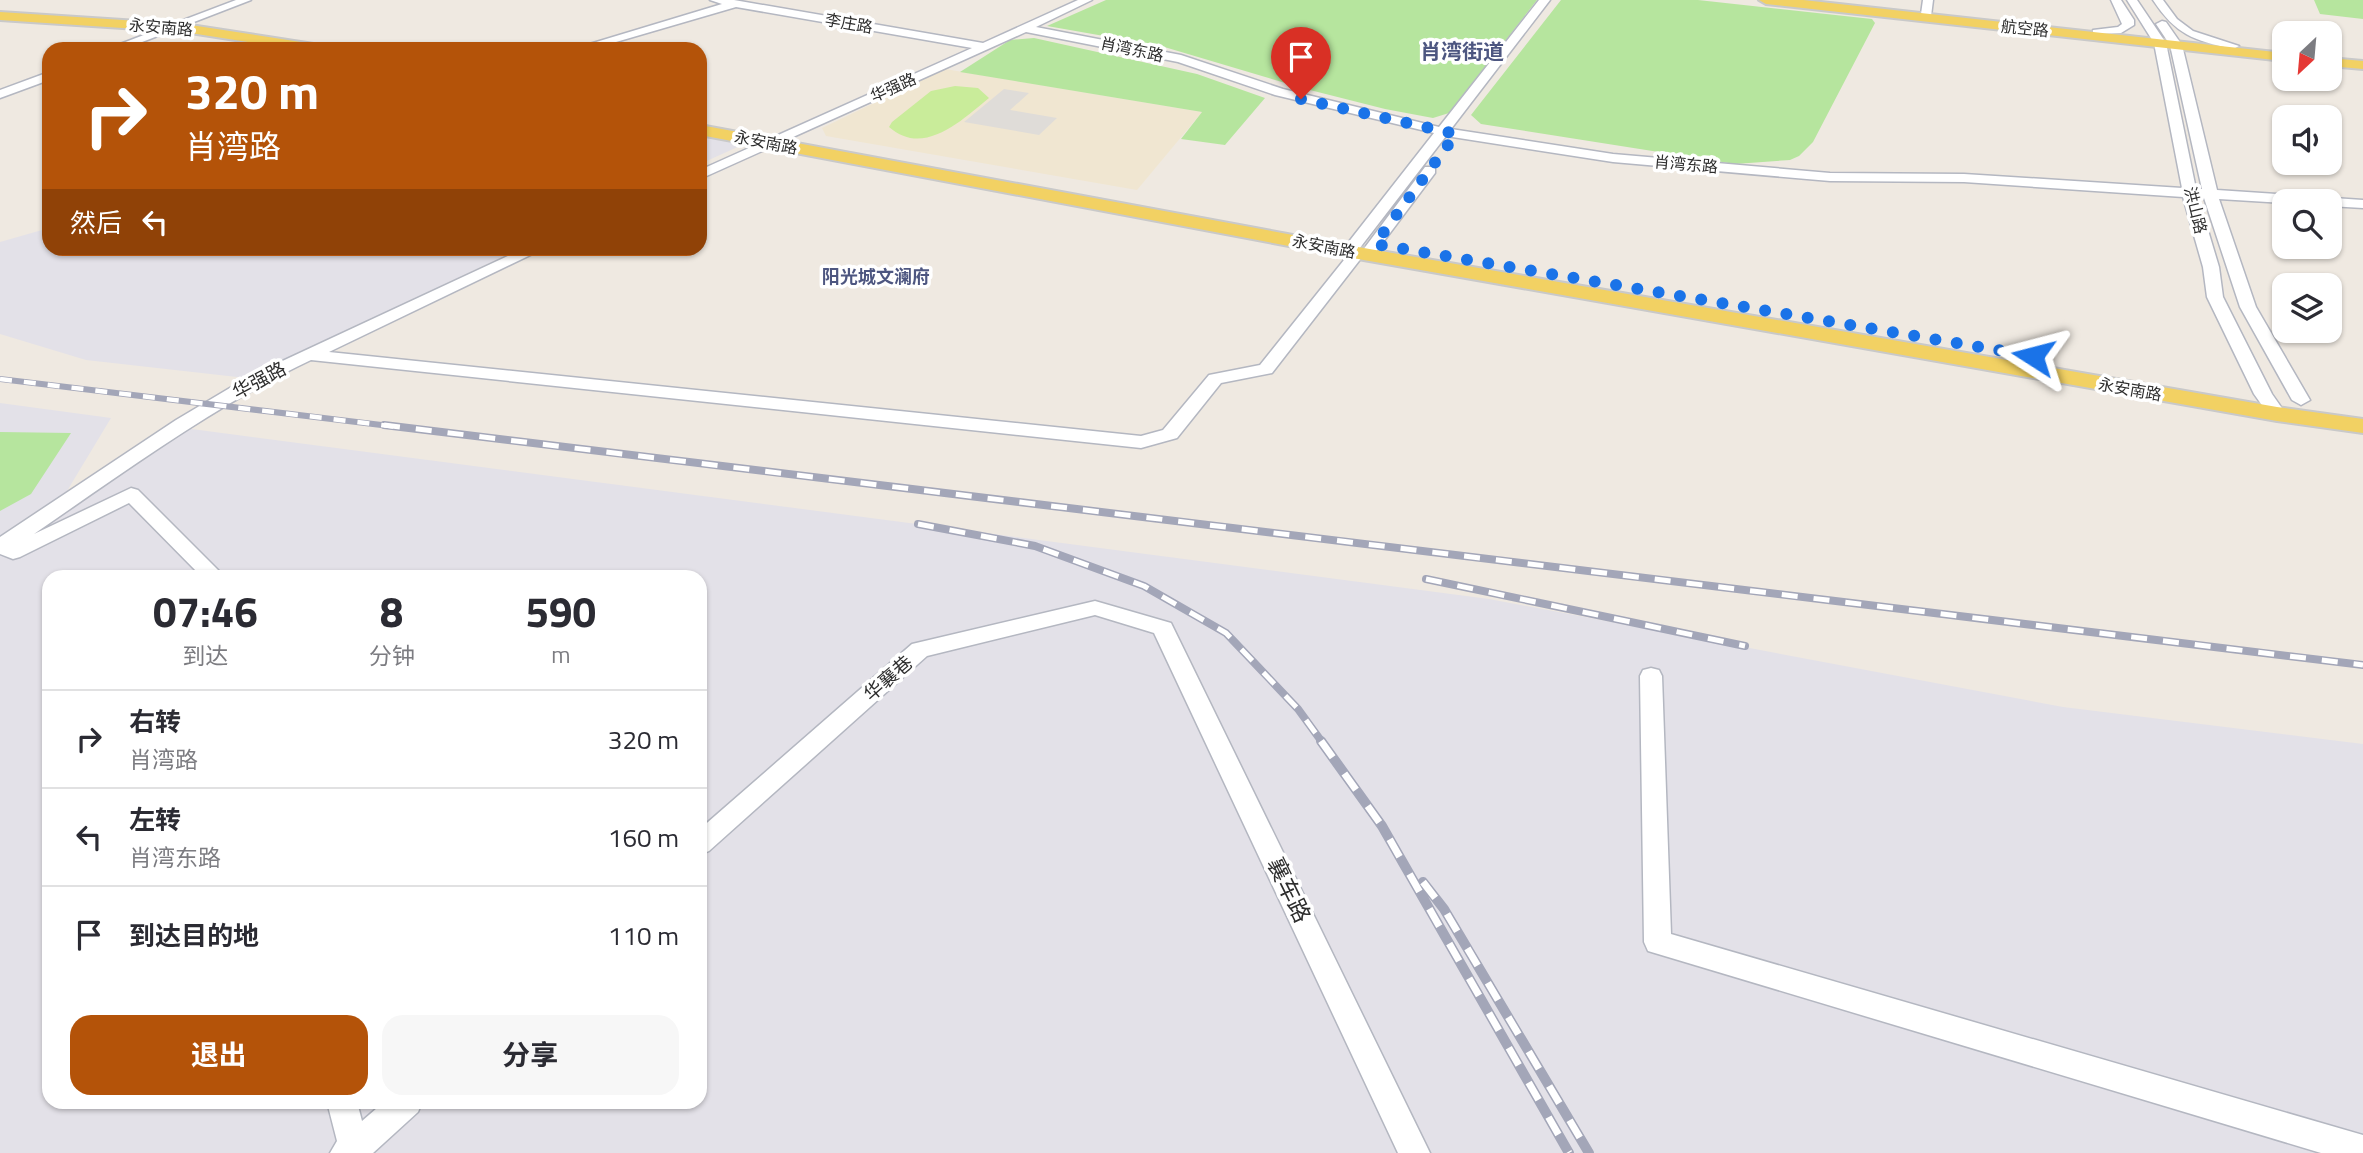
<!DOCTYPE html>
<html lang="zh">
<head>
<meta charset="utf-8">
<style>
	body { margin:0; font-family:"Titillium Web","Noto Sans SC",sans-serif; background:#f7f7f7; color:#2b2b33; height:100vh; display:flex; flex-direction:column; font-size:26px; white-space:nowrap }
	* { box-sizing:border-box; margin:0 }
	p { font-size:23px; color:#7c7c81 }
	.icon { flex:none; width:38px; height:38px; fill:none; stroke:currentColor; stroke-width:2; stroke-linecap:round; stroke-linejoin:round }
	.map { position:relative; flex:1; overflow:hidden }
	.panel { position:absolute; left:42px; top:570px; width:665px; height:539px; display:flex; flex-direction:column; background:#fff; border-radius:21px; box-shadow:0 2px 5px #0004 }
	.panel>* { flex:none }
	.guide { position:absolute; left:42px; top:42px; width:665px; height:214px; border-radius:21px; box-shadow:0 2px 5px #0004; background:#b45309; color:#fff; overflow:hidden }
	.needle { width:46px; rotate:206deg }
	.fabs { position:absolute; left:2272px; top:21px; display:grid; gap:14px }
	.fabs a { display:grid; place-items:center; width:70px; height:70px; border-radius:14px; background:#fff; box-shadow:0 2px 5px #0004; font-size:35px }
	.pin { position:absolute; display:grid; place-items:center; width:60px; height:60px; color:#fff; margin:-72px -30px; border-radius:50% 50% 50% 0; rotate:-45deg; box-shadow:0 0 7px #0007 }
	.pin .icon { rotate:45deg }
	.me { position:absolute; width:77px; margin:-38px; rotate:279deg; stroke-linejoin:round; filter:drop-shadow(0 0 5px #0008) }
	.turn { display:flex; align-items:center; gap:24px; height:147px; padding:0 28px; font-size:32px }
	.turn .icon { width:91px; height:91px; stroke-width:2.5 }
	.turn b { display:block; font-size:49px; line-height:60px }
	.then { display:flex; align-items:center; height:66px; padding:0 28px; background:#0003; gap:14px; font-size:26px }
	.eta { display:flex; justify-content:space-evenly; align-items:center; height:119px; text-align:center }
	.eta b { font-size:42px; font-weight:700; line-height:49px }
	.cta { display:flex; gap:14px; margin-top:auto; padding:14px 28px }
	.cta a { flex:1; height:80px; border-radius:21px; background:#b45309; color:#fff; font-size:28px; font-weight:700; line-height:80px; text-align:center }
	.cta a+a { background:#f7f7f7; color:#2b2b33 }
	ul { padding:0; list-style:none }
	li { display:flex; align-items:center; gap:21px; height:98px; padding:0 28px; border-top:2px solid #e1e1e2 }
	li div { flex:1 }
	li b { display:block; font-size:26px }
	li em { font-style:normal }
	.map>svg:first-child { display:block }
</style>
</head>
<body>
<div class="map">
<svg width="2363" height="1153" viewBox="0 0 2363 1153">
	<rect width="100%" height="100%" fill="#efe9e1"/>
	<path fill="#e3e1e8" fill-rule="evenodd" d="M700,136l42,9 -42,19z
		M49,228v20l470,1 -273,129 -160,-18 -86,-26v-92z
		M0,403l111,15 -47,78 -64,48z
		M184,428l1305,171 574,108 300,37v409h-2363v-606zM49,578h651v524h-651z"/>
	<path fill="#f0e6d1" d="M945,69l257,43 -65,78 -311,-54 -4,-8z"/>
	<path fill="#b6e59e" d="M1106,0h431l-88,113 -16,5 -48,-9 -83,-21 -141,-42 -114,-20z
		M1561,0h137l174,19 3,4 -62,119 -14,14 -9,4 -55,4 -254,-40 -10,-9z
		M2314,0h49v19l-43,-5z
		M1034,38l163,36 68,24 -40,47 -44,-6 21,-27 -242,-40 50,-32z
		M0,432l71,1 -40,61 -31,17z"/>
	<path fill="#c9ec9a" d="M955,86l23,2 11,10c-26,21 -65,60 -100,29l3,-5 39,-31z"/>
	<path fill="#dfdcd8" d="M1004,89l25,4 -19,17 47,8 -18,17 -75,-13z"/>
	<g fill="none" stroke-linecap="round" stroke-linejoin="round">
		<defs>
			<path id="minor" d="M236,0h15l-127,49h-17z
				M710,0h24l249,43 95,-43h14l-56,27 145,28 102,34 156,38 100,-127h11l-99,129 162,25 217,19 134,1 218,14 -28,-145 -27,-43h10l29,43 30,146h6l-32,-144 -14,-21 6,-3 4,1 16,23 35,145 146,10v8l-34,-2v-5l-45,2 -65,-4 37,108 54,93 -9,5 -9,-5 -52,-93 -36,-109 -6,-1 21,70 4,30 49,97 14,20 -9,5 -6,-1 -17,-24 -47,-97 -4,-30 -20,-70 -219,-15 -134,-1 -217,-19 -167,-26 -87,113 4,1 62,-83h10v6l-63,84h-10l-90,116 -51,10 -44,55 -36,10 -830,-88c-99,47 -187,112 -277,174l97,-46 7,2 88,88h-23l-74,-75 -109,54 -7,2 -13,-5v-17l176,-117 74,-44 275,-128h20l-216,104 812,84 22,-6 46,-55 51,-10 88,-110 -7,-4 3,-3 90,-115 -159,-38 -97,-33 -152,-30 -326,147v-9l272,-122 -236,-41 -144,42h-19l149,-45z
				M1923,0h10l-2,16 -10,-2z
				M2111,0h10l13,20v5l-13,8 -28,1v-4l25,-3 4,-3z
				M2153,0h10l14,19 16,12 46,15 -6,3c-40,-9 -57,-14 -80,-49z
				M49,72v8l-49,18v-8z
				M1095,601l76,22 259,530h-32l-244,-520 -59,-18 -168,41 -218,195 -9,4v-26l212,-185z
				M1651,668l8,2 3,6 9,258 692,201v18h-42l-673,-202 -4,-9 -4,-266 3,-6z
				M327,1102h30l5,19 22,-19h38l-4,10 -45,41h-43l7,-12z"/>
			<path id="major" d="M1759,0h44l481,53v8l-518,-57z
				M0,12l184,12 136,21 7,4h-35l-108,-17 -184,-12z
				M2329,58l34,3v8l-34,-3z
				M700,125l658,122 919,160 86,12v14l-86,-12 -919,-162 -658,-124z"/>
		</defs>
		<use href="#minor" stroke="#b4b7c1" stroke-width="3"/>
		<use href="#major" stroke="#c9c9c9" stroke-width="4"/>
		<use href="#minor" fill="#fff" fill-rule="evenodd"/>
		<use href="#major" fill="#f2d163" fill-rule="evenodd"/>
		<defs>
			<path id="rail-far2" d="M0,379l398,48"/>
			<path id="rail-far1" d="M384,425l1979,240
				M918,524l117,22 109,40 82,47 72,76 24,33
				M1426,579l319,67"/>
			<path id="rail" d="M1321,741l61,85 187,327
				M1423,882l21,27 145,244"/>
		</defs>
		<use href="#rail-far2" stroke="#a3a6b8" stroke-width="6"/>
		<use href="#rail-far1" stroke="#a3a6b8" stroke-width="8"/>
		<use href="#rail" stroke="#a3a6b8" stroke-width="10"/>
		<use href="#rail-far2" stroke="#fff" stroke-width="4.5" stroke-dasharray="12" stroke-linecap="butt"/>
		<use href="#rail-far1" stroke="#fff" stroke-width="5" stroke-dasharray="16" stroke-linecap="butt"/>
		<use href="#rail" stroke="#fff" stroke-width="7" stroke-dasharray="20" stroke-linecap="butt"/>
	</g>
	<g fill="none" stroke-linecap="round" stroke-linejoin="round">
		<path stroke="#1a73e8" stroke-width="12" stroke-dasharray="0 21.6" d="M1301,99l155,35 -81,110 658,112"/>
	</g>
	<g text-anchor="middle" stroke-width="7" stroke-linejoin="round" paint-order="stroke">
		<g font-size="16" fill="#2e2e2e" stroke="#fff">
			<text transform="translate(849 23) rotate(10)" y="6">李庄路</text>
			<text transform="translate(161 27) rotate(5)" y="6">永安南路</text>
			<text transform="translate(2025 28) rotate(6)" y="6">航空路</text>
			<text transform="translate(1132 49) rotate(12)" y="6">肖湾东路</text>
			<text transform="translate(893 87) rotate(-24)" y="6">华强路</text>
			<text transform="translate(766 142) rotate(11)" y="6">永安南路</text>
			<text transform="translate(1686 164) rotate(5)" y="6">肖湾东路</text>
			<text transform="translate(2196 210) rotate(76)" y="6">洪山路</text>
			<text transform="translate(1324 246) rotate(11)" y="6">永安南路</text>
			<text transform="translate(2130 389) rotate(10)" y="6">永安南路</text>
		</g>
		<g font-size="18" font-weight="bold" fill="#4d5680" stroke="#fff">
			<text x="876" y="283">阳光城文澜府</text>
		</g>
		<g font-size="19" fill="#2e2e2e" stroke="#fff">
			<text transform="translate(259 380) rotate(-28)" y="7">华强路</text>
			<text transform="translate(888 678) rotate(-41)" y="7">华襄巷</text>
		</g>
		<g font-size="21" font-weight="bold" fill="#4d5680" stroke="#fff">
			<text x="1462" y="59">肖湾街道</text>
		</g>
		<g font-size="23" fill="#2e2e2e" stroke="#fff">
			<text transform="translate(1289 890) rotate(64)" y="8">襄车路</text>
		</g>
	</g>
</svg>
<div class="fabs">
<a><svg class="needle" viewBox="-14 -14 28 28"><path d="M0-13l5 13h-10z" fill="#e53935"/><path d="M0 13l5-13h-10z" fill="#7c7c81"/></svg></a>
<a><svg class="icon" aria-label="sound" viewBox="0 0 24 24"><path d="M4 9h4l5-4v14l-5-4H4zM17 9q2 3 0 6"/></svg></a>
<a><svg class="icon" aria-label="search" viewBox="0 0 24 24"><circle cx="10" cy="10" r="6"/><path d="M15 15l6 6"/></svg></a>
<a><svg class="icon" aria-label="layers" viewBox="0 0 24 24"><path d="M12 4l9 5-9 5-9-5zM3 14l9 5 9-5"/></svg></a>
</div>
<div class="pin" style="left:1301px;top:99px;background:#d93025"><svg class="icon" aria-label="arrive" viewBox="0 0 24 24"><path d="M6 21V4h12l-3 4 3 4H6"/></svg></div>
<svg class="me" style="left:2033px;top:356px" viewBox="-20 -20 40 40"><path d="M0-17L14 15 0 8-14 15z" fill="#1a73e8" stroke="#fff" stroke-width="4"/></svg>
<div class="guide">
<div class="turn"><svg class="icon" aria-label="right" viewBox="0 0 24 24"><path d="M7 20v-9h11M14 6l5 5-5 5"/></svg><div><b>320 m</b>肖湾路</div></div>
<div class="then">然后<svg class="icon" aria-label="left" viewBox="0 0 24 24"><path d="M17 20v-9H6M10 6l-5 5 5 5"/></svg></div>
</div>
<section class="panel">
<div class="eta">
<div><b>07:46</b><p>到达</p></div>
<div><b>8</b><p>分钟</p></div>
<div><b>590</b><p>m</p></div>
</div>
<ul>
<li><svg class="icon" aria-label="right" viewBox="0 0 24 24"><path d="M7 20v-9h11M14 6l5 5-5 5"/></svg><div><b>右转</b><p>肖湾路</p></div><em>320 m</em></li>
<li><svg class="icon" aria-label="left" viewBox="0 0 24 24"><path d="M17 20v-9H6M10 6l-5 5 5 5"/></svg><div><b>左转</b><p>肖湾东路</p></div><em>160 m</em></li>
<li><svg class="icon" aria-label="arrive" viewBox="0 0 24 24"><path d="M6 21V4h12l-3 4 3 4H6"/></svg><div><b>到达目的地</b></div><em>110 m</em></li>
</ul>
<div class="cta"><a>退出</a><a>分享</a></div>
</section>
</div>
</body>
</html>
